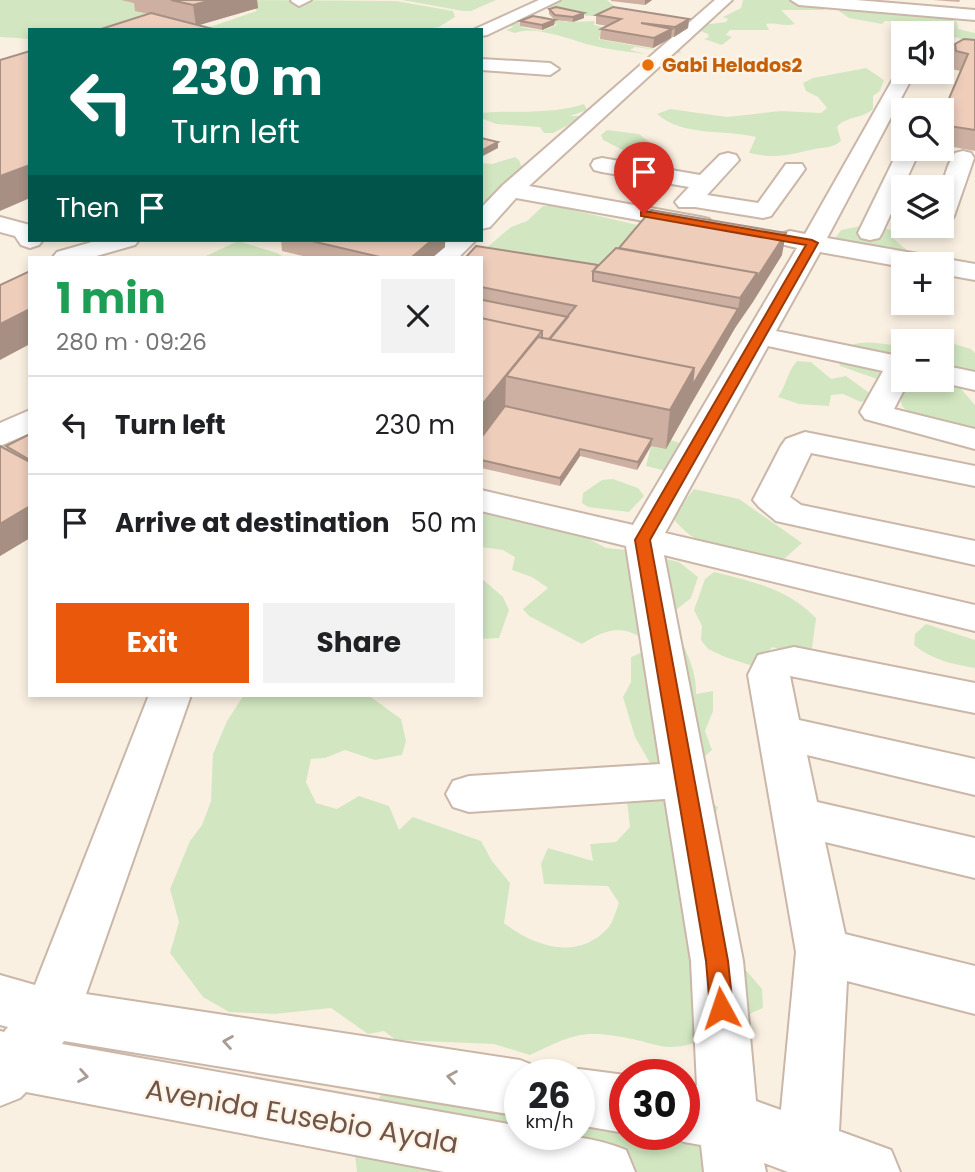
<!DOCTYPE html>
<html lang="en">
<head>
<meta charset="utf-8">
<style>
	body { margin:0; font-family:Poppins,sans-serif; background:#f2f2f2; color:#202124; height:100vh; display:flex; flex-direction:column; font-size:26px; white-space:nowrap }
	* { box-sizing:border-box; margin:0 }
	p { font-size:23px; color:#757577 }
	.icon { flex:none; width:38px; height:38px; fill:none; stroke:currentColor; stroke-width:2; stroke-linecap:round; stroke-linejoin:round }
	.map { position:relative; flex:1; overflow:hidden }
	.sheet { position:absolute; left:28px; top:256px; width:455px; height:441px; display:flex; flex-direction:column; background:#fff; border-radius:0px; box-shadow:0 4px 10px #0003 }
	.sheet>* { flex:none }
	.hud { position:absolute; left:28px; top:28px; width:455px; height:214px; border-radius:0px; box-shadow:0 4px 10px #0003; background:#00695c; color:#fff; overflow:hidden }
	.controls { position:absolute; left:891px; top:21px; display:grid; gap:14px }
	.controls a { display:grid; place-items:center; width:63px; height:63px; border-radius:0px; background:#fff; box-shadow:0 4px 10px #0003; font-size:35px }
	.speed { position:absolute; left:504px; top:1059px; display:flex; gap:14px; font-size:35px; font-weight:700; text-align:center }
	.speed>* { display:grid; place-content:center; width:91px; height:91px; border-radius:50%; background:#fff; box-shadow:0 4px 10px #0003; line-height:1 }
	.speed small { font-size:18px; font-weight:400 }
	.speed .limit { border:10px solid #d22; background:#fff; color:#111 }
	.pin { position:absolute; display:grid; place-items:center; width:60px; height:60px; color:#fff; margin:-72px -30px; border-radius:50% 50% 50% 0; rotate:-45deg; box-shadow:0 0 7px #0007 }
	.pin .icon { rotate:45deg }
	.me { position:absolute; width:77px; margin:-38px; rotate:355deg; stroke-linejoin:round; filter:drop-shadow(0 0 5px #0008) }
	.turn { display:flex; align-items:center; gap:24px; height:147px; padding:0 28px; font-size:32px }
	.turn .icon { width:91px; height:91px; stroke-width:2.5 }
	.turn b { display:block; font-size:49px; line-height:60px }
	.then { display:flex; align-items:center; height:66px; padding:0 28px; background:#0003; gap:14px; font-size:26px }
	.round { display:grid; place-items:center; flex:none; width:74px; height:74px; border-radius:0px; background:#f2f2f2 }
	.head { display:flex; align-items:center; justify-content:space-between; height:119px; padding:0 28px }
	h1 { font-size:42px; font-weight:700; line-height:52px; color:#1e9e55 }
	.primary-button { display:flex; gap:14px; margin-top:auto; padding:14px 28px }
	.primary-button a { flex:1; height:80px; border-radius:0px; background:#ea580c; color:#fff; font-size:28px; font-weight:700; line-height:80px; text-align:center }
	.primary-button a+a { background:#f2f2f2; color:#202124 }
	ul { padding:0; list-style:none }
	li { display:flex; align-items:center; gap:21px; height:98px; padding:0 28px; border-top:2px solid #e0e0e0 }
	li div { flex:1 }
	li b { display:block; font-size:26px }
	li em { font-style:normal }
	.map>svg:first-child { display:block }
</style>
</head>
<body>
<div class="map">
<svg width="975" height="1172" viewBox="0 0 975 1172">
	<rect width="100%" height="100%" fill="#faf0e2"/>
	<path fill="#d2e7c1" d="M0,0h128l65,26 17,1 47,-16 -10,-9 5,-2 144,1 57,10 2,6 -16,10 -18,3h-391v9l-30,-2z
		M402,0h94l-25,11h-8z
		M561,0h46l12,10c-23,11 -47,5 -70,-4z
		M743,0h60l22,10h-44l14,14c-11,3 -19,-2 -29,0l3,6h-39l-4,5 6,2 -10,8 -18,-6 5,-2 -1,-3 -12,-5 7,-4 23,-3 2,-3 -5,-2 18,-9z
		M842,7l105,9 10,6 1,7 17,4v15l-14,-2 -3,-4 4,-2 -5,-3 -15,8v-12h-29l-9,-11 -19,-1 -3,3 -33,-6 -10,-7z
		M542,16l24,6 29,-1 -1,4 15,3 -11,11 56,10h25l2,4 -46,-6 -5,3 17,4c-20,-2 -41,-5 -61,-10 -20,-6 -51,-18 -71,-11l-9,-3 7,-3 -4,-3 17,-2 -5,5 20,4 16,-6 -21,-8z
		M866,68l18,12 -4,11 -7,5v13c-11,10 -27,7 -36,18l4,14c-8,7 -16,6 -26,8 -29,6 -35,10 -66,4l7,-16c-32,-8 -73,0 -99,-23l13,-5 57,8 54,-6 40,2 6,-5 -9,-11 -12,-6 -3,-8 10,-5z
		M584,104l3,6 -17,6h10v3l-27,14h-9l-4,-6 -44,-3 -15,-6v-5c34,-3 70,2 103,-9z
		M607,130l32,4 14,11 -22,9 -28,-14 -2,-5z
		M515,157l4,3 3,8 -8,9 -12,6 -2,5 -19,20v-45l11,1z
		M543,206h12l87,20 -36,41 -122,-17 27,-23 16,-6z
		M870,224l24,7 -2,6c10,10 19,17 32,23l-3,4 -20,1 -67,-25 7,-10z
		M238,241l39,12 7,4h-80z
		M944,341l27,8 4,4v28l-19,2 19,22v42h-9l-15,-12 -37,-17 -12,-12 -5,-20 -57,-20 -4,-12c19,-17 43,-11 66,-7l1,33h39v-38z
		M797,361l14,1 20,17 15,-3 29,21 -14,5 -18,-8 -12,1 -2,11 -30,-2 -21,-7c9,-13 9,-25 19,-36z
		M662,438l15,4 16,9 -26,20 -21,-5 5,-20z
		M613,479l25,9 6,8 -15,16 -41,-5 -6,-4 1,-10 19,-13z
		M694,489l45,10 63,44 -19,17c-43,-3 -83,-7 -111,-43z
		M481,506l89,23 36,19 20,2 53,12 19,15 -7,21 -20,16c9,30 26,50 25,80l17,-3v20l-8,20 7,19 -15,13h-47l-15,-26 -12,-40 8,-15v-25l14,-6 -3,-13c-22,-14 -39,-7 -60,6l-53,-28 -6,-7 25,-21 -16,-11 -20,-7 3,-13 -12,-7 -22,-3z
		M714,572c40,10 72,16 102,46l-4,30 -15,6 -25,-7 -13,21 -34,-11 -17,-8 -7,-9 1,-14 -8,-16 11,-31z
		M481,578l22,19 6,13 -10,28 -18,1z
		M926,624l49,16v28c-23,-4 -43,-8 -61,-23l1,-11z
		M244,695h124l33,24 5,22 -4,14 -27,5 -30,-10 -20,8 -14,1 -5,23 10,21 21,6 22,-13 30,10 10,24 14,-13 68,24 11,20 18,22 -6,40c30,24 74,38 104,5 5,-6 8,-17 11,-25l-11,-17 -64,-2 -3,-20 7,-16 45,13 -3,-17 26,-2 14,-15 -3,-26 76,-5 15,11 -9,26 6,30 19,40 -2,9 7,20 -6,23 29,34 1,19c-31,12 -59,40 -94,39 -11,0 -25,-6 -37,-8 -50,-10 -57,-5 -102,16l-36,-11 -98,-4 -12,-9 -16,3 -37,-26 -56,6 -46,-2 -26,-15 -33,-44 9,-31 -9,-33 20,-48 12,-16 9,-24 2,-47 14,-33z
		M579,1078l46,7v49h59l14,4 16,34h-357l-4,-35 32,-48 135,19v26h59z"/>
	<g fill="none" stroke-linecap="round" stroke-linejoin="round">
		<defs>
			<path id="minor" d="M311,0l-12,6 -8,-5 1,-1z
				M539,0h21l-73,35 -6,1v-6h-8z
				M715,0h17l-203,186 171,31 9,2 3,5 -3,5 -9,2 -184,-33 -26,29 -9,2v-21l22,-23z
				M791,0h65l119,10v10l-176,-15z
				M481,59l69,4 9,6 -9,6 -69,-5z
				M903,67v5h12l-88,166 148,26v16l-33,-6v-10h-39v3l-83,-15 -44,79 127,26v23h6l-15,29 81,20v20l-110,-30 -5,-7 23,-41 -115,-25 -103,187 310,72v26l-311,-76 79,406 13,140 25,9 15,-158 -48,-277 10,-20 36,-8 181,36v30l-185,-37 9,44 176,39v36l-168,-40 10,47 158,36v40l-150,-36 20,92 130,32v48l-128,-33 -8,150 52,19 9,22h-112l-24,-9 2,9h-62l-3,-27 -17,-3 -19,-8h19v-50l13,2 -6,-125 -26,-162 -196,13 -16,-5 -7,-13 7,-13 16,-5 191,-12 -34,-218 -145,-35v-21l152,35 164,-277 -16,-4 -4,-5 4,-5 9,-3 15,3 92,-162z
				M899,149h13l6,5 -36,79 -3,5 -9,2 -9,-2 -3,-5z
				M963,151l8,2 3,5 -20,58 -3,5 -9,2c0,-25 -2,-48 13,-70z
				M728,153l8,2 3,5 -32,35 51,8 28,-39h16l3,5 -34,47 -8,2 -68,-11h-16l-4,-5 14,-15 -87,-15 -8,-2 -3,-5 3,-5 8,-2 98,17 20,-20z
				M0,217l30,8v15h13l-4,5 -9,3 -9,-3 -6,-9 -15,-4z
				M99,240h40l-4,5 -42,12h-40l4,-5z
				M448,240h28l-17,17h-28z
				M942,365l33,7v18l-44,-10h11z
				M30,410v23l-30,13v-23z
				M805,432l170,34v20l-164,-33 -21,44 11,8 174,36v24l-199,-44 -17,-14 -6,-7 28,-54 5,-7z
				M149,695h42l-105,299 434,66 20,8 3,6h-23v42l-456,-75 -2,3 458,82v8c37,0 71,2 106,16l9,22h-191l-418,-80 -6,6 -20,8v-75l4,1 4,-5 -8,-2v-50l35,10z
				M579,1069l46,6v58l-46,-8v-51h-14z"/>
		</defs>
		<use href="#minor" stroke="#cab7a9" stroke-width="4"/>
		<use href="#minor" fill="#fff" fill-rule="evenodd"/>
	</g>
	<path fill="#cdb0a1" d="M121,0h136l1,8 -59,17 -64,-14 -1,-8z
		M611,0h41l-7,5 -34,-4z
		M933,0h27l-1,2z
		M549,9l35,9 -11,4 -18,-2 -6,-6z
		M596,15l93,4 -1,9 -14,9h-3v1l-18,10 -53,-9 1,-10 6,-3 -11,-2z
		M555,20l-1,5 -12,5 -22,-4v-5z
		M975,40v111l-33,-6v-30l18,-44 -8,-2 -1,-7 4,-18z
		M281,240h164v7l-12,10h-126l-25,-6z
		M782,255l-47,73 -45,78 -24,43 -15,-3 -14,24 -57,-14 -20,30 -79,-18v-211l117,8z
		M30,434v104l-30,18v-110l7,4 -1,-4z"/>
	<path fill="#a79083" d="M212,0h45l1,8 -62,18 -3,-21z
		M645,0h7l-7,5z
		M584,13v5l-11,4v-5z
		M689,19l-1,9 -14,9 1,-10z
		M555,20l-1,5 -12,5v-5z
		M672,29l-1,9 -18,10 1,-10z
		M498,142v6l-17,9v-6z
		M30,165v33l-30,13v-35z
		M786,233l-4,22 -29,47 3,-23z
		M432,240h13v7l-12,10h-21z
		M757,273l-4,29 -18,26 5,-30z
		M30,309v35l-30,16v-36z
		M738,309l-3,19 -45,78 -24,43 4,-39 24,-42z
		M506,376l-1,38 -24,32v-40z
		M652,439l-1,7 -14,24 1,-8z
		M580,449v7l-20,30v-8z
		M30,506v32l-30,18v-32z"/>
	<path fill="#eecdbb" stroke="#a79083" stroke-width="2" d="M171,0h41l-19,5z
		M556,7l28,6 -11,4 -18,-2 -6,-6z
		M613,7l76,12 -14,8 -34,-4 31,6 -18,9 -53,-9 20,-10 -25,-4z
		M151,13l66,17h-119z
		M533,16l22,4 -13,5 -22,-4z
		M964,39l11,1v90l-33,-5v-10l26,-61 -12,-3 -1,-7z
		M30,51v114l-30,11v-116z
		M481,138l17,4 -17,9z
		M651,210l135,23 -30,46 1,-6 -138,-25z
		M307,240h125l-20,17h-32z
		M476,246l122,19 -5,6v10l145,28 -46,77 2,-18 -145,-29 27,-33 -95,-19v-30h-15z
		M616,248l141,25 -17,25 -147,-27z
		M30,271v38l-30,15v-39z
		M483,300l85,17 -18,22 -8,-1v-7l-61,-13v-16z
		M481,318l61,13 -61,75z
		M538,337l156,31 -24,42 -164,-34z
		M505,406l147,33 -14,23 -58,-13 -20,29 -79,-18v-22z
		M30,434v26l-24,-14z
		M0,446l30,16v44l-30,18z"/>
	<defs><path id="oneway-chevron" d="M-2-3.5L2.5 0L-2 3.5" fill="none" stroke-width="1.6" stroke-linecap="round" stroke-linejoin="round" transform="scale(1.75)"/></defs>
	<g stroke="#a99a92">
		<use href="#oneway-chevron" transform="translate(228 1042) rotate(-171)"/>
		<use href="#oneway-chevron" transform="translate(83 1076) rotate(10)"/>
		<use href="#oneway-chevron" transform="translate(452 1077) rotate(-171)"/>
	</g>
	<path fill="#ea580c" stroke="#983908" stroke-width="2" d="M644,211l168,29 6,3 -168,297 78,421 5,47 -4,8 -8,3 -8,-3 -3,-8 -4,-47 -71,-421 171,-295 -165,-29v-4z"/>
	<circle fill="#e8710a" stroke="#fef4e7" stroke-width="2.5" cx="648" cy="65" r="7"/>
	<g text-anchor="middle" stroke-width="5" stroke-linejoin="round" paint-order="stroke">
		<g font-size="19" font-weight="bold" fill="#c56008" stroke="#fef4e7" text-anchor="start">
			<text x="662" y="72">Gabi Helados2</text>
		</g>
		<g font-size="28" fill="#70564a" stroke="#fef4e7">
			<text transform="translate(302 1116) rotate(10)" y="10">Avenida Eusebio Ayala</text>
		</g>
	</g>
</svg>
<div class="controls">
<a><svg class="icon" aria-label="sound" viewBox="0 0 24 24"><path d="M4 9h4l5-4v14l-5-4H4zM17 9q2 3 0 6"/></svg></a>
<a><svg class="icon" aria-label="search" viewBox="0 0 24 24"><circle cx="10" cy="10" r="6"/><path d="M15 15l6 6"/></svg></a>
<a><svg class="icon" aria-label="layers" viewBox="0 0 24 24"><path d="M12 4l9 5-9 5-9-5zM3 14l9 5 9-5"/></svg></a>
<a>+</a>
<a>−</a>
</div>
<div class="speed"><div>26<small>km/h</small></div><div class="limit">30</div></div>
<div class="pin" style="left:644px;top:214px;background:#d93025"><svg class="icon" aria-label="arrive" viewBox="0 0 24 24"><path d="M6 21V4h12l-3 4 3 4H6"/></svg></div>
<svg class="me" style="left:721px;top:1008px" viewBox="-20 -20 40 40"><path d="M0-17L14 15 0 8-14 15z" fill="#ea580c" stroke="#fff" stroke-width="4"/></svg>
<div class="hud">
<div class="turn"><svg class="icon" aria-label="left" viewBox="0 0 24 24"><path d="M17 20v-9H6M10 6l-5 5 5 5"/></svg><div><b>230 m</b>Turn left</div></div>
<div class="then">Then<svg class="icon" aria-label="arrive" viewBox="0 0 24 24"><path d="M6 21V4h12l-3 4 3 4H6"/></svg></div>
</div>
<section class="sheet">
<div class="head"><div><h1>1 min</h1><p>280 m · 09:26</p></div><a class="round"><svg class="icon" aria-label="close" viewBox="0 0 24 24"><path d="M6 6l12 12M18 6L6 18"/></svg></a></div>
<ul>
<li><svg class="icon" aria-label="left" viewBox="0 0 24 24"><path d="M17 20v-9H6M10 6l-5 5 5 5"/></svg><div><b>Turn left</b></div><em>230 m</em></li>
<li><svg class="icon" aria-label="arrive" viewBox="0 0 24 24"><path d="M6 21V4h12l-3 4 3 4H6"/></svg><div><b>Arrive at destination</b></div><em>50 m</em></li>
</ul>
<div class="primary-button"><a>Exit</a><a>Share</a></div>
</section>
</div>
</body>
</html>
